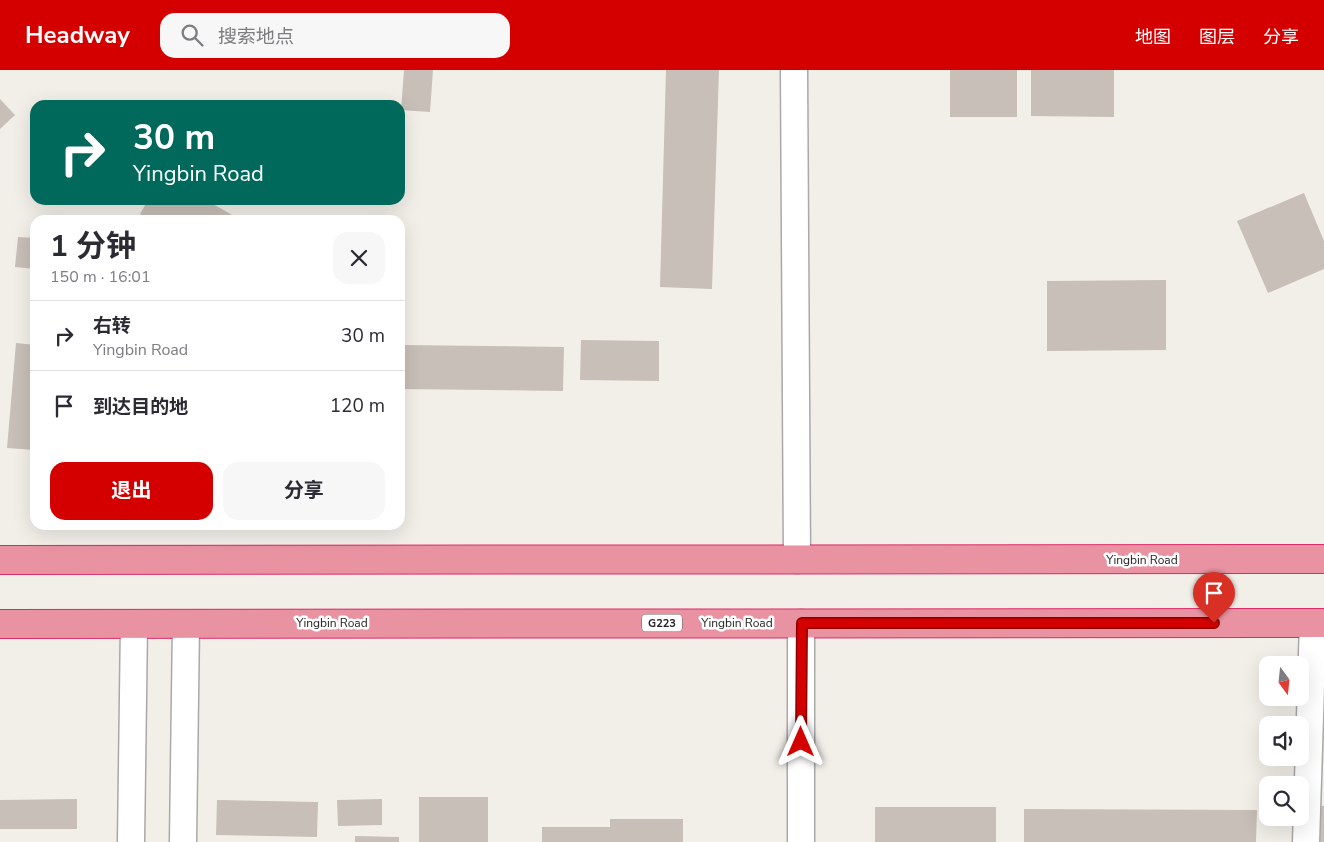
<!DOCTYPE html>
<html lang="zh">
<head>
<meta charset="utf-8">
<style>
	body { margin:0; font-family:"Nunito Sans","Noto Sans SC",sans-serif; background:#f7f7f7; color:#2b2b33; height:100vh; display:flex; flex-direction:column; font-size:19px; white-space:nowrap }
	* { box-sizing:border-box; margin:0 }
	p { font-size:16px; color:#7c7c81 }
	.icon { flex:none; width:28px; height:28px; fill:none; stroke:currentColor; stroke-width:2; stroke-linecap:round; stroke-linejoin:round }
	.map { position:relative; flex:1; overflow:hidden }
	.details { position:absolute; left:30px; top:145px; width:375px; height:315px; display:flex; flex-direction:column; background:#fff; border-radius:15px; box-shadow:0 5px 20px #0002 }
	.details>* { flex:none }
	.banner { position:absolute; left:30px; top:30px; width:375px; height:105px; border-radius:15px; box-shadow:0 5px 20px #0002; background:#00695c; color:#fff; overflow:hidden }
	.needle { width:32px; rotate:165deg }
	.controls { position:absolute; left:1259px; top:586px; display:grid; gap:10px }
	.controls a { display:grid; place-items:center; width:50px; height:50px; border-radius:10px; background:#fff; box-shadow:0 5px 20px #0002; font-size:25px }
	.pin { position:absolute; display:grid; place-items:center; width:42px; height:42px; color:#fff; margin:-51px -21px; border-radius:50% 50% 50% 0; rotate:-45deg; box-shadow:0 0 5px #0007 }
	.pin .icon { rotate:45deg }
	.me { position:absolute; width:55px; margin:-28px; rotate:0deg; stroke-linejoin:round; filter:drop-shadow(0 0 4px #0008) }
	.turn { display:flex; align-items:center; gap:18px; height:105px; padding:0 20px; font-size:22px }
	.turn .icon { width:65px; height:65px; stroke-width:2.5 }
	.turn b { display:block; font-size:35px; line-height:42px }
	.round { display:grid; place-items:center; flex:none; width:52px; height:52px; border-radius:15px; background:#f7f7f7 }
	.summary { display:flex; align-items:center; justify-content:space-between; height:85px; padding:0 20px }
	h1 { font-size:30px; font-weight:700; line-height:38px }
	.button { display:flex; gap:10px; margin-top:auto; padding:10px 20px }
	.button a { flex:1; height:58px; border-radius:15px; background:#d40000; color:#fff; font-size:20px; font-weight:700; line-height:58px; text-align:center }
	.button a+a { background:#f7f7f7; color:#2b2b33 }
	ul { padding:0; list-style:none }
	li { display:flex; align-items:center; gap:15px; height:70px; padding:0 20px; border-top:1px solid #e1e1e2 }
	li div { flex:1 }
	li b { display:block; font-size:19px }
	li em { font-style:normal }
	header { display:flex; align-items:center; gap:30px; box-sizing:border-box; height:70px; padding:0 25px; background:#d40000; color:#fff }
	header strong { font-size:24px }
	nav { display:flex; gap:28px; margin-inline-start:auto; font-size:18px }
	.search { width:350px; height:45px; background:#f7f7f7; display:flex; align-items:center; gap:12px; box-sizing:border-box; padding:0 18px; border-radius:15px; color:#7c7c81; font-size:19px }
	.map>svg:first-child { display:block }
</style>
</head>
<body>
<header>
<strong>Headway</strong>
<div class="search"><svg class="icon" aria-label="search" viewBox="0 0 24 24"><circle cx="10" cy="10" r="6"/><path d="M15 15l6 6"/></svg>搜索地点</div>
<nav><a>地图</a><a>图层</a><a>分享</a></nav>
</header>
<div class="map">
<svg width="1324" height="772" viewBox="0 0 1324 772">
	<rect width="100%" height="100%" fill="#f2efe9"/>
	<path fill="#c7bfb8" d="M404,0h29l-3,42 -29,-2z
		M666,0h53l-7,219 -52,-2z
		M950,0h67v47h-67z
		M1031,0h83v47l-83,-1z
		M0,29l15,16 -15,14z
		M1304,123l20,48v28l-56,24 -31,-72z
		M148,130h58l35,20h-91l-10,-6z
		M18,167l17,1v31l-20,-2z
		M1166,210v70l-119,1v-70z
		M581,270l78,1v40l-79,-1z
		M16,273l19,2v105l-28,-2z
		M400,275l164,2 -1,44 -163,-2z
		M419,727h69v45h-69z
		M77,729v30h-77v-29z
		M382,729v26l-44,1 -1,-26z
		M217,730l101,2 -1,35 -101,-2z
		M1308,736h16v36h-16z
		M875,737h121v35h-121z
		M1024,739l233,1 -1,32h-232z
		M610,749h73v23h-141v-15h68z
		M355,766l44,1v5h-44z"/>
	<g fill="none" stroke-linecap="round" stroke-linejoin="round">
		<defs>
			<path id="minor" d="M794,0l3,490
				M131,772l3,-218
				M183,772l3,-218
				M801,772v-219
				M1306,772l7,-219"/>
			<path id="highway" d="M0,490l1324,-1
				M0,554l1324,-1"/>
		</defs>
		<use href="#minor" stroke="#a9a9a9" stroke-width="29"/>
		<use href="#highway" stroke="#dc2a67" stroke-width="30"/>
		<use href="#minor" stroke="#fff" stroke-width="26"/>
		<use href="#highway" stroke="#e892a2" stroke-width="28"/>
	</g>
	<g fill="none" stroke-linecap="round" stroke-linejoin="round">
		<defs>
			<path id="route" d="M801,672l1,-119h412"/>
		</defs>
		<use href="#route" stroke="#8a0000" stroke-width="12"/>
		<use href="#route" stroke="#d40000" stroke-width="9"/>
	</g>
	<g text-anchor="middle" stroke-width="5" stroke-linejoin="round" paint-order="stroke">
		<rect fill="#fff" stroke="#646464" stroke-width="1" x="642" y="544.5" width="40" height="17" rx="4"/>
		<g font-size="11" font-weight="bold" fill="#222">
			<text x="662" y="557">G223</text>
		</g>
		<g font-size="12" fill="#222" stroke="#fff">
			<text x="1142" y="494">Yingbin Road</text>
			<text x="332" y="557">Yingbin Road</text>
			<text x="737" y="557">Yingbin Road</text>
		</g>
	</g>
</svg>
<div class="controls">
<a><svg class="needle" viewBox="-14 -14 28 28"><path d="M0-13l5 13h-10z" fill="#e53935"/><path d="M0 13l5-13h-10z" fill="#7c7c81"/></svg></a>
<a><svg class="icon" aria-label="sound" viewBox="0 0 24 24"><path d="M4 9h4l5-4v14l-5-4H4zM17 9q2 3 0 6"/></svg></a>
<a><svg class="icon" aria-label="search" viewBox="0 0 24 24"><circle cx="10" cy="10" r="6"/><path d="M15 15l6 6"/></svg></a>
</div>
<div class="pin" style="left:1214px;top:553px;background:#d93025"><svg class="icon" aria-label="arrive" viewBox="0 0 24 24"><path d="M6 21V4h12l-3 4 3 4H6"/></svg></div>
<svg class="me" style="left:801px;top:672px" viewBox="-20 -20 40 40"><path d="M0-17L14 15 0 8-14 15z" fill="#d40000" stroke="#fff" stroke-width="4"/></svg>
<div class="banner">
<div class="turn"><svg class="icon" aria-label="right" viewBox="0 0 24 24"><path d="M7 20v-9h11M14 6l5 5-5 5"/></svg><div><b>30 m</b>Yingbin Road</div></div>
</div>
<section class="details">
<div class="summary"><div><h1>1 分钟</h1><p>150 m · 16:01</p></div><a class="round"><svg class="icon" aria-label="close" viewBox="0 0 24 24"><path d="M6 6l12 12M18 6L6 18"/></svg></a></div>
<ul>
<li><svg class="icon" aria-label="right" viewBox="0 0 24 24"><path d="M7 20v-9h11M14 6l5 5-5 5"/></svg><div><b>右转</b><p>Yingbin Road</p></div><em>30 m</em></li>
<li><svg class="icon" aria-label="arrive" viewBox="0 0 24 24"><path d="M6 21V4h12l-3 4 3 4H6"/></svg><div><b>到达目的地</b></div><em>120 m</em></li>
</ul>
<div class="button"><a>退出</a><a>分享</a></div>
</section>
</div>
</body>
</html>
